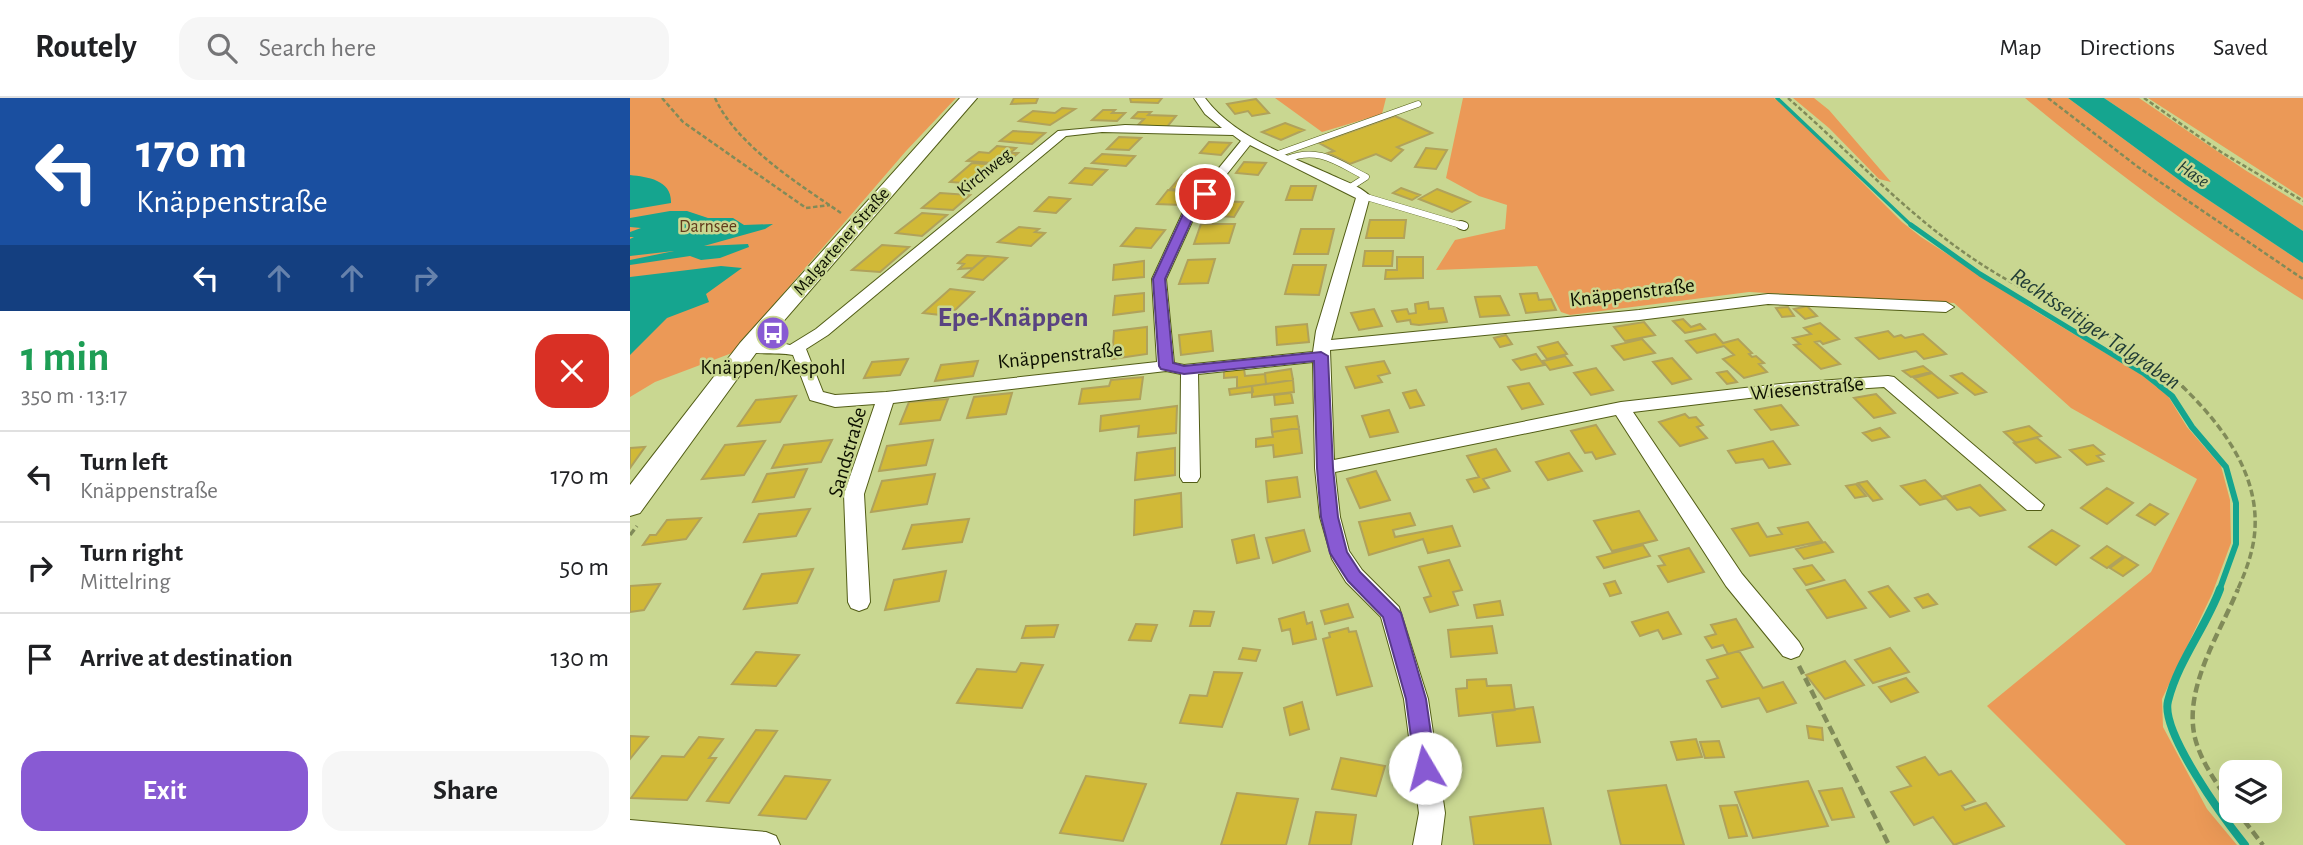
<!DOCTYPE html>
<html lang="en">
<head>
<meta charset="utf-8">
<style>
	body { margin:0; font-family:"Alegreya Sans",sans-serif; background:#f6f6f6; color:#202124; height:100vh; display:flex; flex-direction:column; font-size:26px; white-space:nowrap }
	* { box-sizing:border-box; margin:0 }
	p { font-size:23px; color:#757577 }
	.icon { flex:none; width:38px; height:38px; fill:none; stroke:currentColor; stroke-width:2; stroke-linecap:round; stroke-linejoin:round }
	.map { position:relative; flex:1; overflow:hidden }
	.sheet { display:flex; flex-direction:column; background:#fff; width:630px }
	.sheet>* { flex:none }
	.guide { background:#1a4fa0; color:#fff; overflow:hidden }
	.tools { position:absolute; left:1589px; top:662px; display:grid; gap:14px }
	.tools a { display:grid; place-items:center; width:63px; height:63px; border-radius:14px; background:#fff; box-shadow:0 7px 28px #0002; font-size:35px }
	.pin { position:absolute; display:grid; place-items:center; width:60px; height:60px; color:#fff; margin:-30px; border:4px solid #fff; border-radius:50%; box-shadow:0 2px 7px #0007 }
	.me { position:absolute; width:77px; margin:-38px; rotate:352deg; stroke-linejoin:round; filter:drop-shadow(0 0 5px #0008) }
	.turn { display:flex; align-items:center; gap:24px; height:147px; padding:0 21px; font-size:32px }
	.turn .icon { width:91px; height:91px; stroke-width:2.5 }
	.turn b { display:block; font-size:49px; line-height:60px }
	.lanes { display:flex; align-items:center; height:66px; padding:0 21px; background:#0003; justify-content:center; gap:35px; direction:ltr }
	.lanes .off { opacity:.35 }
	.round { display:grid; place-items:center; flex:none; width:74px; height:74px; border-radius:21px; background:#f6f6f6 }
	.head { display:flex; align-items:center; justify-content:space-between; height:119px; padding:0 21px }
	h1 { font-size:42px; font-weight:700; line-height:52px; color:#1e9e55 }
	.cta { display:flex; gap:14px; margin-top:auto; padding:14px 21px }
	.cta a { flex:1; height:80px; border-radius:21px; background:#885ad3; color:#fff; font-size:28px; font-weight:700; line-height:80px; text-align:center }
	.cta a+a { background:#f6f6f6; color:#202124 }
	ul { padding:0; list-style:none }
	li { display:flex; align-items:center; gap:21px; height:91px; padding:0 21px; border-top:2px solid #e0e0e0 }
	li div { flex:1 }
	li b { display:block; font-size:26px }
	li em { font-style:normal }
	header { display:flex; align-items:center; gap:42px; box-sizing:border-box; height:98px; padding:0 35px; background:#fff; border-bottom:2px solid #e0e0e0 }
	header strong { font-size:33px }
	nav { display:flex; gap:38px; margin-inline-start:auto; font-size:24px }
	.search { width:490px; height:63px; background:#f6f6f6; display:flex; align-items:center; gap:18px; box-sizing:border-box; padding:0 24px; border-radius:21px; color:#757577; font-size:26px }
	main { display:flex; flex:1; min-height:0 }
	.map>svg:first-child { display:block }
</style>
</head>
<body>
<header>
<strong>Routely</strong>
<div class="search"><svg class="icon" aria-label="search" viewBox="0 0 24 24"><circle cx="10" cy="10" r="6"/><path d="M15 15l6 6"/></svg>Search here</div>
<nav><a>Map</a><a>Directions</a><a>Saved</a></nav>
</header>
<main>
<section class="sheet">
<div class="guide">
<div class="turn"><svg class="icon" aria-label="left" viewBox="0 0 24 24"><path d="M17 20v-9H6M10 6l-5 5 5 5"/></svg><div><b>170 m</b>Knäppenstraße</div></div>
<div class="lanes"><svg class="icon" aria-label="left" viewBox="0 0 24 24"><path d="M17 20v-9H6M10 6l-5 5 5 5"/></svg><svg class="icon off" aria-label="ahead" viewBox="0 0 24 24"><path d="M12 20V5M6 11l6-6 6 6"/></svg><svg class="icon off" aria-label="ahead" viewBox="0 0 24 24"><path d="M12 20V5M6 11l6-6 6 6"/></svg><svg class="icon off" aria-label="right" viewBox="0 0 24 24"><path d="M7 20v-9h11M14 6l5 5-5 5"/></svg></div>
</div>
<div class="head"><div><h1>1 min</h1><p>350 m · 13:17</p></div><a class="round" style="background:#d93025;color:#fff"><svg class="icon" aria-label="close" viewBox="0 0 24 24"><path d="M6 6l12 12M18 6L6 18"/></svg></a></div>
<ul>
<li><svg class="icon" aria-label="left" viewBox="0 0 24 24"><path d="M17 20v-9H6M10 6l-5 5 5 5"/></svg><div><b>Turn left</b><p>Knäppenstraße</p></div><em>170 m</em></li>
<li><svg class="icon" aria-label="right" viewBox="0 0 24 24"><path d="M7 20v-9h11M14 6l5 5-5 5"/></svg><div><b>Turn right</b><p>Mittelring</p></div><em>50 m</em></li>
<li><svg class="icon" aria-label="arrive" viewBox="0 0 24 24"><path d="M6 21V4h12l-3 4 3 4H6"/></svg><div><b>Arrive at destination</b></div><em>130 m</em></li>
</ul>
<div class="cta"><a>Exit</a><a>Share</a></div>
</section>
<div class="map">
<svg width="1673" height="747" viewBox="0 0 1673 747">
	<rect width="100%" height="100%" fill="#c9d791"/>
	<path fill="#eb9957" d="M0,0h326l-50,53 -174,202 -77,29 -25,15z
		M645,0h111l-4,16 -60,18z
		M833,0h311l26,22 102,102 19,15 111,72 107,64 29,23 19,31 34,39 9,34 1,43 -19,51 -50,105 1,28 44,82 30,36h-111l-139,-139 164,-134 46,-93 -126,-71 -117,-105 -205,-11 -179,23 -9,-3 -24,-46 -101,4 19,-30 50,-11 2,-24 -28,-9 -33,-18z
		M1163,0h21l15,12 62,72 -12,-3 -50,-51z
		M1395,0h43l118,87 117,78v37c-97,-61 -189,-128 -278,-202z
		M1474,0h35l106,72 58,36v25z
		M1518,0h155v100z"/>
	<path fill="#15a58f" d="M1438,0h36l199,133v32l-117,-78z
		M0,77c18,2 42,5 41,28l-41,7z
		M40,113h17l21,7h25l11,7 29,-1 -8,5 -61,17 44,-2 1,3 -29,11 -19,2 -11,-4 -60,9v-5l44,-9 -44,5v-17l4,-2h-4v-5l11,-4 -11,-1v-9z
		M91,168l21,2 -36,26 3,8 -42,16 -37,37v-78z"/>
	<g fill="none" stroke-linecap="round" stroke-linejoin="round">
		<path stroke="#15a58f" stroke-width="3.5" d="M1147,0l136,129"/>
		<path stroke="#15a58f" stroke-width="5" d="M1281,127l69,49 163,99 19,15"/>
		<path stroke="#15a58f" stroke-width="6" d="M1530,288l12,10 20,31 34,40 10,36v41l-17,47"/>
		<path stroke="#15a58f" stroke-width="8" d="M1590,491c-14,38 -42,72 -52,112 -8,31 57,119 77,144"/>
	</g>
	<path fill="#d1b937" stroke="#b0a25b" stroke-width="2" d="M384,0h24l-2,5 -25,1z
		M500,0h32l-4,5 -27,-1z
		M626,1l13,14 -17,3 -4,-5 -13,3 -8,-10z
		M432,10l13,1 -25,16 -31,-4 14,-10 22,2z
		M473,12h12l-3,3h13l-8,8 -25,-1z
		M508,14h13l-3,3 28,1 -9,11 -29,-2 6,-6 -12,-1z
		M765,18l37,17 -35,14 6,3 -12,11 -15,-7 -26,10 -22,-11 6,-2 -15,-8z
		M655,25l19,7 -23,10 -19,-8z
		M383,33l32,2 -13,11 -32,-3z
		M489,39l22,1 -12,12 -22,-1z
		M579,44l22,1 -10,12 -21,-2z
		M367,48l19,2 -6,5h8l-12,11 -39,-3 12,-9 10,1z
		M796,50l21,2 -11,19 -21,-2z
		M472,56l33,2 -9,10 -34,-3z
		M614,64l22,1 -8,12 -22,-2z
		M342,65l27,2 -22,19 -27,-2z
		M455,70l22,2 -15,15 -22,-2z
		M552,77l21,2 -11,13 -22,-1z
		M661,88h25l-4,14h-26z
		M771,90l19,7 -8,5 -19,-7z
		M807,91l33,13 -18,10 -33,-13z
		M538,92l24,2 -10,13 -25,-1z
		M310,95l30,2 -17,15 -31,-2z
		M419,99l21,2 -14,14 -21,-2z
		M584,103l29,1 -9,15 -29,-2z
		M292,115l25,2 -25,21 -26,-3z
		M740,122h36l-2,18h-38z
		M571,126h34l-6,19 -35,1z
		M389,129l20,2 -4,3 10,1 -14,13 -33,-4z
		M506,130l29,2 -14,18 -30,-2z
		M671,131h33l-6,25h-34z
		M252,147l27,2 -29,25 -28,-2z
		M735,153h28l-1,15h-29z
		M337,157l20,1 -14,12 -14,1 5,-5 -6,-1z
		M357,158l20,2 -24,22 -20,-3z
		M767,159h26v21l-38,1 1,-9h11z
		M585,161l-7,24 -29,1 9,-24z
		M514,163v16l-31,3 1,-15z
		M663,167h33l-7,30 -34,-1z
		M320,191l24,3 -25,24 -26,-3z
		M514,195v18l-31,4 2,-19z
		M907,195l2,7 12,-1 5,11 -30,3 -6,-19z
		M870,198l9,19 -29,2 -5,-20z
		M798,204l1,7 14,-1 4,14 -28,3 -8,-1 -1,-4 -13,2 -5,-11 15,-2 2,5 7,-1 -1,-9z
		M1177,208l10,10 -12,3 -11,-10z
		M1158,209l6,9 -12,1 -6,-9z
		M744,211l8,17 -23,4 -8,-17z
		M1053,221l8,8 9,-3 5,5 -20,4 -12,-12z
		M1014,224l11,13 -30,6 -11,-14z
		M1190,225l19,16 -16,5 -3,-3 -5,1 25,22 -19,5 -27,-24 6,-1 -7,-6 18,-4 -7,-6z
		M677,226l2,18 -32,3 -1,-18z
		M517,229v27l-35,5 2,-28z
		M581,233l2,20 -32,4 -2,-20z
		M1258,233l6,6 7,-2 4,3 18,-4 23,20 -22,5 -8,-8 -37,8 -23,-21z
		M1085,236l8,9 15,-4 14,14 -3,1 3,3 4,-1 8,7 -5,1 8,8 -23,6 -21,-19 11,-4 -10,-9 -27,7 -11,-12z
		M876,237l6,9 -12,3 -6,-9z
		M1012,241l13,14 -31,7 -12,-14z
		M928,244l9,12 -20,5 -9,-12z
		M906,256l8,11 -23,5 -8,-10z
		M935,258l7,9 -22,5 -7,-9z
		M1042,260l19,21 -19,5 -19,-22z
		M278,261l-8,16 -36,3 8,-16z
		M348,263l-5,15 -38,5 6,-16z
		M754,263l6,12 -12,3 4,6 -27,6 -9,-21z
		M1293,268l8,6 -20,5 -8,-6z
		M966,270l17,22 -22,5 -17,-22z
		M614,271l1,7 20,-2 1,10 -29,4v-11l-13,1v-7z
		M661,271l2,11 -27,4 -1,-11z
		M1097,273l10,11 -10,2 -10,-11z
		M1302,275l25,20 -19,5 -24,-20z
		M1332,275l24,19 -11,3 -24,-19z
		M513,279l-3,22 -61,5 3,-15 27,-3 2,-6z
		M663,282l1,12 -42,5v-11z
		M899,285l14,21 -21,5 -14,-22z
		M622,288l1,6 -23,3 -1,-6z
		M786,292l8,15 -14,3 -7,-15z
		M382,295l-6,21 -39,4 7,-21z
		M661,295l2,10 -18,2 -1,-10z
		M1246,296l19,19 -21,5 -20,-20z
		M166,298l-16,26 -42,4 18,-26z
		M318,301l-8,21 -40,4 9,-22z
		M1151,307l17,20 -27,5 -16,-20z
		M547,308l-1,27 -38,4 1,-11 -39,5 1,-15z
		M759,312l9,22 -28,5 -8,-21z
		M1055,316l4,4 7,-1 7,8 -6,2 10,11 -27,8 -21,-24z
		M667,318l2,12 -27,4 -1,-13z
		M966,327l19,29 -19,5 -4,-7 -7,1 -14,-22z
		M1399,328l12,10 -25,7 -12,-11z
		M669,330l3,25 -28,4 -1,-12 -17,2v-8l17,-2 -1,-5z
		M1250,330l9,9 -17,4 -9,-8z
		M1407,340l23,19 -24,6 -22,-20z
		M202,342l-11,22 -49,6 12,-23z
		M303,342l-7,25 -47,6 8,-25z
		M135,343l-21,34 -42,4 23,-34z
		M1143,343l17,23 -21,4 -6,-9 -27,4 -8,-12z
		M1463,347l11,9 -7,2 6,5 -16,4 -17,-15z
		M15,349l-15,21v-20z
		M545,350v27l-40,5 2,-27z
		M866,351l14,22 -27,8 6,9 -15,4 -7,-12 12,-3 -12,-21z
		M939,355l13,18 -34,9 -12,-18z
		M177,371l-13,28 -41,5 14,-28z
		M746,373l14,29 -30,8 -13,-29z
		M305,376l-8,30 -56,8 11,-31z
		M667,379l3,20 -32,5 -2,-21z
		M1295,382l19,19 -24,6 -19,-19z
		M1237,383l15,18 -9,2 -15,-18z
		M1226,386l10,12 -11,2 -9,-12z
		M1350,387l25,25 -25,6 -10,-9 -13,3 -13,-14z
		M1477,390l26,15 -26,21 -26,-16z
		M551,395l1,34 -48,8 1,-35z
		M1520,406l18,10 -13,11 -18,-10z
		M180,411l-14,27 -52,6 15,-28z
		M1009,413l18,29 -45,11 -18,-30z
		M780,415l5,12 -22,5 2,7 57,-11 8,20 -32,7 -5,-14 -54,16 -10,-33z
		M71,420l-15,21 -43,6 7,-10h6l11,-15z
		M339,421l-7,23 -59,7 9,-24z
		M1178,424l14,19 -72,15 -18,-27 26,-6 9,14 15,-3 -4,-6z
		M674,432l6,21 -37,12 -7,-25z
		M1422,432l27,16 -23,19 -27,-18z
		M624,437l5,23 -22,5 -5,-23z
		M1195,444l8,10 -29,7 -8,-10z
		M1013,447l7,11 -46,12 -7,-11z
		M1477,448l16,10 -16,12 -16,-10z
		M1059,450l15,24 -36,10 -10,-16 7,-1 -6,-9z
		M1495,459l13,8 -15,11 -13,-8z
		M819,462l13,30 -9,2 5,13 -28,7 -6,-14 7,-2 -12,-29z
		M1182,467l12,15 -18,5 -12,-16z
		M183,471l-16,34 -53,6 18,-35z
		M316,473l-7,30 -54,9 9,-30z
		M1215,482l21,28 -39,10 -20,-28z
		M985,483l6,12 -11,3 -6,-12z
		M30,486l-16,26 -14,2v-26z
		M1258,488l21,25 -19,6 -21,-25z
		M1298,496l9,10 -14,4 -8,-10z
		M870,503l3,14 -26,3 -3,-13z
		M718,506l5,13 -28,7 -4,-13z
		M564,513l20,1 -4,14h-20z
		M674,514l3,12 5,-2 4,17 -23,5 -3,-15 -8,2 -3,-12z
		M1038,514l13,22 -18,5 -5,-9 -18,6 -8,-14z
		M1106,521l17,28 -25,7 -5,-9 -11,3 -7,-11 11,-3 -5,-9z
		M506,526l21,1 -6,16 -22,-1z
		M428,527l-4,12 -32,1 4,-12z
		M862,528l5,27 -46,4 -3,-27z
		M718,530l1,4 7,-1 16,55 -35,9 -14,-56 7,-2 -1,-4z
		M613,550l17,2 -4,11 -17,-2z
		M1260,550l19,24 -36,11 -18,-23z
		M1109,553l24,37 20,-6 13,21 -29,9 -8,-14 -37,9 -15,-26 11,-3 -11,-18z
		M126,554l43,3 -23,31 -44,-2z
		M1215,563l19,24 -39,14 -19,-24z
		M391,565l22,2 -21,43 -65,-5 20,-34 39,3z
		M584,574l28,1 -20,54 -42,-4 10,-28 17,1z
		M1276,580l12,14 -27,10 -12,-15z
		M856,581l1,7 24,-1 4,25 -56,6 -3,-27 11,-1v-8z
		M672,604l7,27 -19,6 -6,-27z
		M903,609l7,35 -43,4 -5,-34z
		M1177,628l15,2 1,12 -14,-2z
		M126,632l21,1 -48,72 -22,-2z
		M0,638l18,1 -18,22z
		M69,639l24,2 -14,19h7l-29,42 -56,-2 31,-42 22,1z
		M1066,641l6,18 -25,3 -6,-18z
		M1089,643l5,16 -19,1 -5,-16z
		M1295,659l14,18 12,-4 24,30 -13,5 3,4 21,-7 18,23 -50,19 -21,-28 -19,8 -23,-33 20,-6 -14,-19z
		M711,660l44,8 -9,30 -44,-7z
		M155,678l45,4 -24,39 -47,-4z
		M456,678l60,8 -23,57 -63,-8z
		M1178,683l20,45 -75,12 -18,-46z
		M1036,687l18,60h-63l-13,-54z
		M1212,690l12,29 -22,3 -13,-29z
		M607,695l61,6 -12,46h-65z
		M1107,707l10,31 -18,2 -9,-32z
		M913,710l8,37h-77l-4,-28z
		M686,714l40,3 -5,30h-42z"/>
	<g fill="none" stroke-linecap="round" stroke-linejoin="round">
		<defs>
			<path id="lane-far1" d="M648,56l140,-50
				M657,61c32,-13 51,4 79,18l-17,11
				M733,98l101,30"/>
			<path id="lane" d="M831,127l3,1"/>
			<path id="street" d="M564,0h11c28,38 80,56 122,75 14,7 32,12 43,23l-39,144 308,-30 129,-16 178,8 8,5 -8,5 -178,-8 -129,16 -309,30 4,110 287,-58 169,-19 98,-7 6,1 150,128 -3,5h-14l-143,-123 -94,6 -157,19 109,162 57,68 4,7 -4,7 -8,3 -8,-3 -57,-70 -110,-171 -281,57 5,45 9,34 13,19 37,37 29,92 17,114 -4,32h-28l6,-32 -15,-114 -23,-82 -35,-35 -14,-23 -12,-42 -5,-49 -2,-106 -115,12 2,103 -3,5h-14l-3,-5 1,-103 -15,-3 -273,32 -29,91 6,108 -3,6 -8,3 -8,-3 -3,-6 -4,-108 31,-90 -40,3 -25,-7 -17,-45c-14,-3 -44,1 -53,-7 11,-10 35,-6 50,-3l26,-16 242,-198 67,-6 97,3 -17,-14zM472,34l131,3 8,6 -58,71 -31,67 5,83 -271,30 -51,3 -12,-3 -17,-43 22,-14 238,-199zM620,47l106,53 -40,133 -3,21 -129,13 -10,-2 -8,-84 30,-66z
				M0,722l136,12 10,4 4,9h-150z"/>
			<path id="secondary" d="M330,0h17l-221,255 -116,160 -10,3v-31l110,-142z"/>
		</defs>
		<use href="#lane-far1" stroke="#525d16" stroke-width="7"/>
		<use href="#lane" stroke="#525d16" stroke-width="10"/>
		<use href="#street" stroke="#525d16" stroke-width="2"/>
		<use href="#secondary" stroke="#525d16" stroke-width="2"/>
		<path stroke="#818b59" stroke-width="2.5" stroke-dasharray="4.5 2.5" stroke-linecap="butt" d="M32,0l21,24 123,86 24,-3
			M85,0c22,48 84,86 126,115
			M1158,0c63,55 120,118 190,164 67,44 145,73 206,126
			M1418,0l90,69 165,112
			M1514,0l77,54 82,49"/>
		<path stroke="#818b59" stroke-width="3.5" stroke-dasharray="7 3.5" stroke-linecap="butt" d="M1552,288c38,37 76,85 73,142 -1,22 -9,43 -18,63
			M0,437l7,-9"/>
		<path stroke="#818b59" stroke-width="4.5" stroke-dasharray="9 4.5" stroke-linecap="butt" d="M1169,568l90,179
			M1601,706c-14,-20 -30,-42 -36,-66 -12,-50 25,-105 43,-149
			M1606,712l27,35"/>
		<use href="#lane-far1" stroke="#fff" stroke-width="6"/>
		<use href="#lane" stroke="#fff" stroke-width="8"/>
		<use href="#street" fill="#fff" fill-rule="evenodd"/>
		<use href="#secondary" fill="#fff" fill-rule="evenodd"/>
	</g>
	<path fill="#885ad3" stroke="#583a89" stroke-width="2" d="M571,94l9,2 -15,19 -30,66 8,84 11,3 137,-14 7,4 5,112 5,49 9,35 13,20 41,41 25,86 10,69 -3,7 -8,2 -7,-2 -3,-7 -9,-69 -23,-82 -35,-36 -18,-28 -9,-36 -4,-49 -3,-107 -130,13 -23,-5 -2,-3 -6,-87 31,-67z"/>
	<defs>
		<symbol id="bus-disc" viewBox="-11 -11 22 22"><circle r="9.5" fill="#885ad3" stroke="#c9d791"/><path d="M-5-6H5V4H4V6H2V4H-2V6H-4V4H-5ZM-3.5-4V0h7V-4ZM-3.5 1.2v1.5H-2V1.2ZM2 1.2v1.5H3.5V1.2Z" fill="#fff"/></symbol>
	</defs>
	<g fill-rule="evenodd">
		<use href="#bus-disc" x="124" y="216" width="38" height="38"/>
	</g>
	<g text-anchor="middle" stroke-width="5" stroke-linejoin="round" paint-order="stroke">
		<g font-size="18" fill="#0d1000" stroke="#c9d791">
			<text transform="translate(354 74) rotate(-39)" y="6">Kirchweg</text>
			<text transform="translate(211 143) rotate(-49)" y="6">Malgartener Straße</text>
		</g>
		<g font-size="18" fill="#613b1c" stroke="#c9d791">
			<text x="78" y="134">Darnsee</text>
		</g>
		<g font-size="19" font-style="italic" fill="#213c36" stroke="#c9d791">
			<text transform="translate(1564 75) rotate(34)" y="7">Hase</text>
		</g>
		<g font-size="21" fill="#0d1000" stroke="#c9d791">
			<text transform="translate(1002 194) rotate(-7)" y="7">Knäppenstraße</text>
			<text transform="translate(430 257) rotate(-6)" y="7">Knäppenstraße</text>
			<text transform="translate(1177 290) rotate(-5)" y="7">Wiesenstraße</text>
			<text transform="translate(217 354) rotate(-74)" y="7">Sandstraße</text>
		</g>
		<g font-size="21" fill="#0d1000" stroke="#c9d791">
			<text x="143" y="276">Knäppen/Kespohl</text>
		</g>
		<g font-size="23" font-style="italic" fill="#213c36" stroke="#c9d791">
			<text transform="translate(1466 230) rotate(34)" y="8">Rechtsseitiger Talgraben</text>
		</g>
		<g font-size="28" font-weight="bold" fill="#594381" stroke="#c9d791">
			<text x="383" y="228">Epe-Knäppen</text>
		</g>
	</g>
</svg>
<div class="tools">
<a><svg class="icon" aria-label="layers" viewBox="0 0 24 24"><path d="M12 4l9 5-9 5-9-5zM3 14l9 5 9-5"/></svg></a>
</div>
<div class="pin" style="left:575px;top:96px;background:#d93025"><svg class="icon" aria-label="arrive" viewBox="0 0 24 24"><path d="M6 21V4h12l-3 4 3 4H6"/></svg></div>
<svg class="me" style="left:795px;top:670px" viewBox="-20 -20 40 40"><circle r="19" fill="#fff"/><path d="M0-13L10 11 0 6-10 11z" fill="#885ad3"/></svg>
</div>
</main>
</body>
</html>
